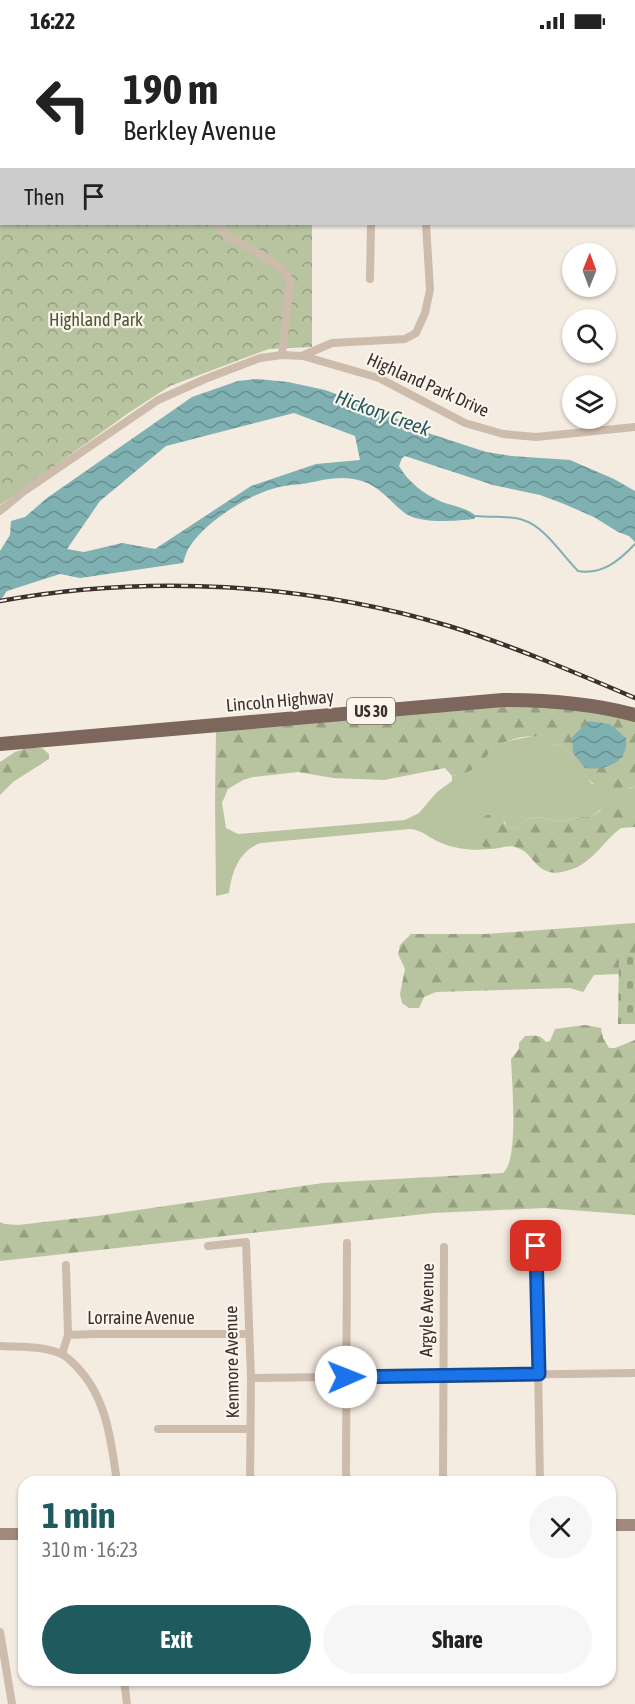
<!DOCTYPE html>
<html lang="en">
<head>
<meta charset="utf-8">
<style>
	body { margin:0; font-family:"Asap Condensed",sans-serif; background:#f6f6f6; color:#222; height:100vh; display:flex; flex-direction:column; font-size:22px; white-space:nowrap }
	* { box-sizing:border-box; margin:0 }
	p { font-size:20px; color:#767676 }
	.icon { flex:none; width:33px; height:33px; fill:none; stroke:currentColor; stroke-width:2; stroke-linecap:round; stroke-linejoin:round }
	.map { position:relative; flex:1; overflow:hidden }
	.drawer { position:absolute; left:18px; top:1434px; width:598px; height:210px; display:flex; flex-direction:column; background:#fff; border-radius:18px; box-shadow:0 2px 4px #0004 }
	.drawer>* { flex:none }
	.top-card { position:absolute; left:0px; top:0px; width:636px; height:183px; box-shadow:0 2px 4px #0004; background:#fff; color:#222; overflow:hidden }
	.needle { width:39px; rotate:1deg }
	.controls { position:absolute; left:562px; top:201px; display:grid; gap:12px }
	.controls a { display:grid; place-items:center; width:54px; height:54px; border-radius:50%; background:#fff; box-shadow:0 2px 4px #0004; font-size:30px }
	.pin { position:absolute; display:grid; place-items:center; width:51px; height:51px; color:#fff; margin:-26px; border-radius:12px; box-shadow:0 3px 9px #0006 }
	.me { position:absolute; width:66px; margin:-33px; rotate:89deg; stroke-linejoin:round; filter:drop-shadow(0 0 4px #0008) }
	.turn { display:flex; align-items:center; gap:21px; height:126px; padding:0 24px; font-size:27px }
	.turn .icon { width:78px; height:78px; stroke-width:2.5 }
	.turn b { display:block; font-size:42px; line-height:51px }
	.then { display:flex; align-items:center; height:57px; padding:0 24px; background:#0003; gap:12px; font-size:22px }
	.round { display:grid; place-items:center; flex:none; width:63px; height:63px; border-radius:32px; background:#f6f6f6 }
	.summary { display:flex; align-items:center; justify-content:space-between; height:102px; padding:0 24px }
	h1 { font-size:36px; font-weight:700; line-height:45px; color:#1f5a5e }
	.primary-button { display:flex; gap:12px; margin-top:auto; padding:12px 24px }
	.primary-button a { flex:1; height:69px; border-radius:36px; background:#1f5a5e; color:#fff; font-size:24px; font-weight:700; line-height:69px; text-align:center }
	.primary-button a+a { background:#f6f6f6; color:#222 }
	.status { display:flex; justify-content:space-between; align-items:center; height:42px; padding:0 30px; background:#fff; direction:ltr }
	.status svg { height:16px; fill:currentColor }
	.map>svg:first-child { display:block }
</style>
</head>
<body>
<div class="status"><b>16:22</b><svg viewBox="0 0 49 12"><path d="M0 12V9h3v3zM5 12V6h3v6zM10 12V3h3v9zM15 12V0h3v12zM26 1h20v11H26zM47 4h2v5h-2z"/></svg></div>
<div class="map">
<svg width="635" height="1662" viewBox="0 0 635 1662">
	<defs>
		<pattern id="forest-firs" width="22" height="20" patternUnits="userSpaceOnUse" patternTransform="scale(1.5)"><rect width="22" height="20" fill="#b8c4a0"/><path d="M5 1l3.5 6h-7zM16 11l3.5 6h-7z" fill="#97a083"/></pattern>
		<pattern id="cemetery-stones" width="16" height="16" patternUnits="userSpaceOnUse" patternTransform="scale(1.5)"><rect width="16" height="16" fill="#b8c4a0"/><path d="M2 7V4a2 2 0 0 1 4 0v3zM10 15v-3a2 2 0 0 1 4 0v3z" fill="#97a083"/></pattern>
		<pattern id="park-crowns" width="20" height="18" patternUnits="userSpaceOnUse" patternTransform="scale(1.5)"><rect width="20" height="18" fill="#b8c4a0"/><path d="M2 6a3 3 0 1 1 6 0M12 15a3 3 0 1 1 6 0" fill="none" stroke="#97a083"/></pattern>
		<pattern id="water-waves" width="16" height="10" patternUnits="userSpaceOnUse" patternTransform="scale(1.5)"><rect width="16" height="10" fill="#7fb0b2"/><path d="M0 5q4-4 8 0t8 0" fill="none" stroke="#699091"/></pattern>
	</defs>
	<rect width="100%" height="100%" fill="#f4ebe1"/>
	<path fill="#b8c4a0" d="M538,693l11,3 4,6 12,3 27,37 38,5 5,-3v17l-5,-1 -30,8 -9,7h-13l-18,5 -21,-5 -12,2 -11,10 -9,-3 -3,-5 -22,24 7,4c-15,2 -34,0 -48,-6 -12,-5 -18,-13 -31,-14l-149,14c-22,7 -29,29 -32,50l-13,3 -1,-95 2,2h5l4,25 12,6 167,-14 14,-7 18,-21 15,-11v-5l6,-1 29,-19 8,-10 13,-5z"/>
	<path fill="url(#forest-firs)" d="M523,662l60,6 52,11v65c-37,20 -51,-13 -70,-39l-12,-3c-10,-14 -43,-6 -56,2 -4,2 -7,6 -10,10 -9,12 -20,18 -35,20l-7,-8 -61,12 -51,-2 -35,-6 -45,5 -10,3 -15,9 -6,14h-5l-2,-2 1,-73z
		M28,706h14l7,6v5l-36,23 -13,13v-33l15,-10z
		M630,760l5,1v24l-14,1c-21,16 -30,39 -59,44 -27,5 -28,-21 -47,-25 -10,-3 -23,6 -31,0 -8,-6 -7,-18 -6,-26l9,-6h10l10,11 9,3 11,-10 12,-2 21,5 18,-5h13l17,-12z
		M635,881v30h-15l-1,21 -25,1 -11,17 -13,-4 -134,4 -12,5 -5,11h-10l-7,-5 -2,-9 5,-25 -7,-15 2,-9 11,-11h75z
		M585,983l16,3 2,10 6,10h6l20,-8v175l-90,-7 -112,5 -433,48v-39l5,2 13,1 79,-9 226,-33 180,-10c16,-12 9,-91 8,-114l8,-10v-6l6,-7c10,0 15,-2 21,6l4,-1 5,-12z"/>
	<path fill="url(#cemetery-stones)" d="M619,911h16v71h-17z"/>
	<path fill="url(#park-crowns)" d="M0,0h312l-310,2v180h310v123l-43,2 -99,37 -40,26 -130,93z"/>
	<path fill="url(#water-waves)" fill-rule="evenodd" d="M257,337l31,3 37,8 39,14 67,30 55,18 25,4 59,4 44,19 21,12v51l-6,-6 -11,-4 -24,-15 -30,-13 -24,-9 -47,-10 -88,-29 -3,2 -3,8c9,16 26,29 43,36 12,4 25,6 34,14l-2,3c-18,2 -52,5 -68,-5 -15,-11 -25,-27 -44,-33 -18,-6 -36,-2 -54,2 -12,2 -25,2 -36,6 -27,8 -66,33 -82,57 -3,4 -5,11 -7,17l-103,15 -20,-4 -53,17 -7,10v-50l10,-16 1,-14 14,-4 22,-19 145,-101 46,-16zM294,371l61,23 5,24 -44,4 -65,22 -96,63 -33,-6 -38,9 -17,-3 33,-48 66,-55z
		M589,679l21,3 16,14c3,24 -20,33 -41,30l-12,-15 -1,-16z"/>
	<g fill="none" stroke-linecap="round" stroke-linejoin="round">
		<path stroke="#7fb0b2" stroke-width="2" d="M476,474c16,2 32,-1 47,4 21,6 39,35 55,51 24,4 41,-10 57,-27"/>
		<path stroke="#cdbbac" stroke-width="8" d="M36,0l1,2
			M370,0v2
			M216,182l15,15 19,9 33,21 7,12 -8,74
			M370,237l1,-55
			M304,313l28,-12 73,-4 11,-6 9,-20 5,-23 -4,-66
			M0,469l23,-19 135,-92 47,-21 55,-21 22,-3 21,1 76,22 86,45 38,11 33,3 99,-10
			M208,1204l38,-4 5,136 -1,104
			M536,1204l4,236
			M68,1293l28,-1h153
			M0,1304c19,1 42,0 59,7 7,2 13,9 18,14 30,31 34,74 40,115
			M62,1312l6,-19 -2,-70
			M251,1336l384,-5
			M158,1387h92
			M346,1440l1,-239
			M443,1440l1,-235
			M0,1590l12,72
			M124,1638l3,24"/>
		<path stroke="#a18a7d" stroke-width="12" d="M610,1483h25
			M0,1492h24"/>
		<path stroke="#7d675c" stroke-width="14" d="M0,702l503,-44c45,0 88,3 132,15"/>
		<defs>
			<path id="rail" d="M0,559c148,-27 305,-18 449,25 64,20 125,46 186,72"/>
		</defs>
		<use href="#rail" stroke="#3b302b" stroke-width="4.5"/>
		<use href="#rail" stroke="#fbf5ee" stroke-width="2" stroke-dasharray="7" stroke-linecap="butt"/>
	</g>
	<g fill="none" stroke-linecap="round" stroke-linejoin="round">
		<defs>
			<path id="route" d="M346,1335l193,-3 -3,-128"/>
		</defs>
		<use href="#route" stroke="#114b97" stroke-width="15"/>
		<use href="#route" stroke="#1a73e8" stroke-width="10"/>
	</g>
	<g text-anchor="middle" stroke-width="4.5" stroke-linejoin="round" paint-order="stroke">
		<rect fill="#fbf5ee" stroke="#756b66" stroke-width="1.5" x="347" y="656" width="48" height="26" rx="4.5"/>
		<g font-size="16" font-weight="bold" fill="#3b302b">
			<text x="371" y="675">US 30</text>
		</g>
		<g font-size="18" fill="#4a5a2e" stroke="#fbf5ee">
			<text x="96" y="284">Highland Park</text>
		</g>
		<g font-size="18" fill="#3b302b" stroke="#fbf5ee">
			<text transform="translate(428 343) rotate(24)" y="6">Highland Park Drive</text>
			<text transform="translate(280 659) rotate(-5)" y="6">Lincoln Highway</text>
			<text transform="translate(427 1268) rotate(-89)" y="6">Argyle Avenue</text>
			<text x="141" y="1282">Lorraine Avenue</text>
			<text transform="translate(232 1320) rotate(-91)" y="6">Kenmore Avenue</text>
		</g>
		<g font-size="20" font-style="italic" fill="#1f5a5e" stroke="#fbf5ee">
			<text transform="translate(383 371) rotate(20)" y="7">Hickory Creek</text>
		</g>
	</g>
</svg>
<div class="controls">
<a><svg class="needle" viewBox="-14 -14 28 28"><path d="M0-13l5 13h-10z" fill="#e53935"/><path d="M0 13l5-13h-10z" fill="#767676"/></svg></a>
<a><svg class="icon" aria-label="search" viewBox="0 0 24 24"><circle cx="10" cy="10" r="6"/><path d="M15 15l6 6"/></svg></a>
<a><svg class="icon" aria-label="layers" viewBox="0 0 24 24"><path d="M12 4l9 5-9 5-9-5zM3 14l9 5 9-5"/></svg></a>
</div>
<div class="pin" style="left:536px;top:1204px;background:#d93025"><svg class="icon" aria-label="arrive" viewBox="0 0 24 24"><path d="M6 21V4h12l-3 4 3 4H6"/></svg></div>
<svg class="me" style="left:346px;top:1335px" viewBox="-20 -20 40 40"><circle r="19" fill="#fff"/><path d="M0-13L10 11 0 6-10 11z" fill="#1a73e8"/></svg>
<div class="top-card">
<div class="turn"><svg class="icon" aria-label="left" viewBox="0 0 24 24"><path d="M17 20v-9H6M10 6l-5 5 5 5"/></svg><div><b>190 m</b>Berkley Avenue</div></div>
<div class="then">Then<svg class="icon" aria-label="arrive" viewBox="0 0 24 24"><path d="M6 21V4h12l-3 4 3 4H6"/></svg></div>
</div>
<section class="drawer">
<div class="summary"><div><h1>1 min</h1><p>310 m · 16:23</p></div><a class="round"><svg class="icon" aria-label="close" viewBox="0 0 24 24"><path d="M6 6l12 12M18 6L6 18"/></svg></a></div>
<div class="primary-button"><a>Exit</a><a>Share</a></div>
</section>
</div>
</body>
</html>
